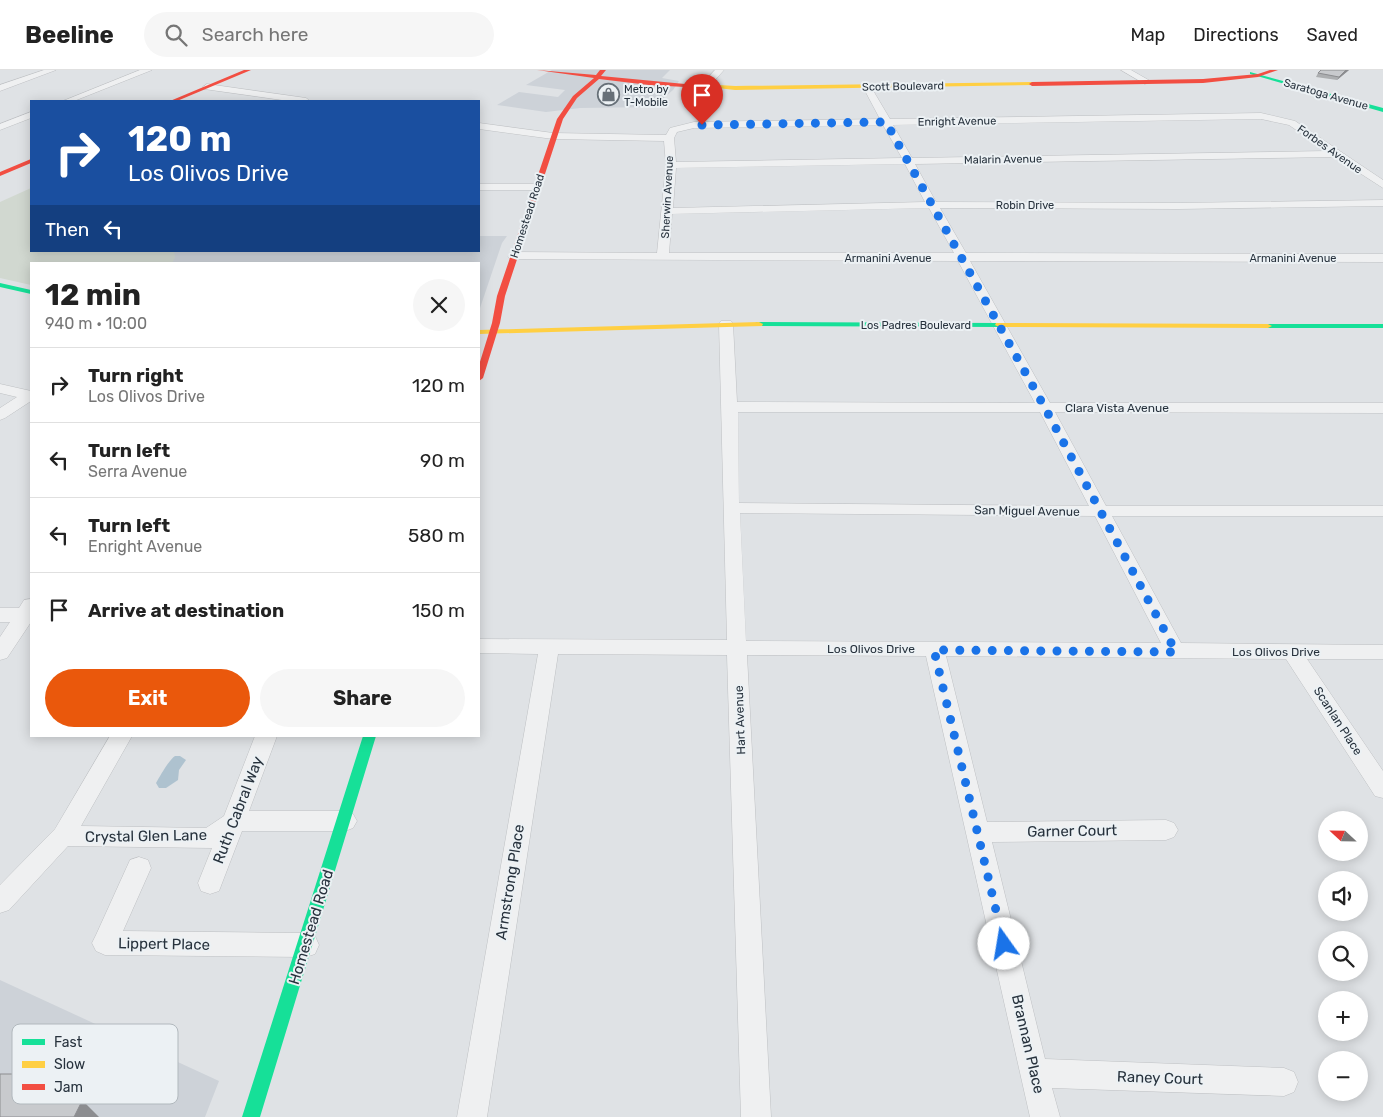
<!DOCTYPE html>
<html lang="en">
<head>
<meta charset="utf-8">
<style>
	body { margin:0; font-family:Rubik,sans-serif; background:#f6f6f6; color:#222; height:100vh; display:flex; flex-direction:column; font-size:19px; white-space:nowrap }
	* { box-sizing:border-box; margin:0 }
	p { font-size:16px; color:#767676 }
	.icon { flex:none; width:28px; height:28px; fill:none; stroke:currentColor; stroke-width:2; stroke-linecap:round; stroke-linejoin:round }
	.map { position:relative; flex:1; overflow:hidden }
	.side { position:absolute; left:30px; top:192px; width:450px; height:475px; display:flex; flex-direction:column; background:#fff; border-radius:0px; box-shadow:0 2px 12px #0003 }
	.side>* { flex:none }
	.guide { position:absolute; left:30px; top:30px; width:450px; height:152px; border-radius:0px; box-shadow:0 2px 12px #0003; background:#1a4fa0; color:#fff; overflow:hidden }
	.needle { width:32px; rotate:292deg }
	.buttons { position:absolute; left:1318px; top:741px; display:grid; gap:10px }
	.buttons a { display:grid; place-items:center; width:50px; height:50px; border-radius:50%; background:#fff; box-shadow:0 2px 12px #0003; font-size:25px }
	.pin { position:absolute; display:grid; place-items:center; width:42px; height:42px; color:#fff; margin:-51px -21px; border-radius:50% 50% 50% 0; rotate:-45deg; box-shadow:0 0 5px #0007 }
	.pin .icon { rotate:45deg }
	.me { position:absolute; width:55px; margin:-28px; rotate:347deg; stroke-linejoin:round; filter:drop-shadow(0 0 4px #0008) }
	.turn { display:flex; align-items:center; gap:18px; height:105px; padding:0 15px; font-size:22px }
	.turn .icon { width:65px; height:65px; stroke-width:2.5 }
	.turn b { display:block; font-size:35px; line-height:42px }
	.then { display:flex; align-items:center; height:48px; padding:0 15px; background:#0003; gap:10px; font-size:19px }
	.round { display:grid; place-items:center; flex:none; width:52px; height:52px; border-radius:26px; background:#f6f6f6 }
	.overview { display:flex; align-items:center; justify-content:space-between; height:85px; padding:0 15px }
	h1 { font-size:30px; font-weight:700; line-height:38px }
	.button { display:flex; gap:10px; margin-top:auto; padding:10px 15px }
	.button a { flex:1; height:58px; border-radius:30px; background:#ea580c; color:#fff; font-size:20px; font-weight:700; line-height:58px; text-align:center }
	.button a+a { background:#f6f6f6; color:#222 }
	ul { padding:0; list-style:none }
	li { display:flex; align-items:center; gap:15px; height:75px; padding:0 15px; border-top:1px solid #e0e0e0 }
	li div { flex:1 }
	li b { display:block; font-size:19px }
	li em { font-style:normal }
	header { display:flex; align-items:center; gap:30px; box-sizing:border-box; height:70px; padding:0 25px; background:#fff; border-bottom:1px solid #e0e0e0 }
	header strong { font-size:24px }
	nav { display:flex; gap:28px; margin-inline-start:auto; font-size:18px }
	.search { width:350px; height:45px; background:#f6f6f6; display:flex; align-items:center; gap:12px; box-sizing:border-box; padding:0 18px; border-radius:28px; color:#767676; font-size:19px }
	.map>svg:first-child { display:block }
</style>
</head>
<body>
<header>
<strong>Beeline</strong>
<div class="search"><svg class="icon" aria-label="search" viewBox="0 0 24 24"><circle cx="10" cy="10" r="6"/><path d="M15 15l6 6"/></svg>Search here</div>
<nav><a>Map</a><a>Directions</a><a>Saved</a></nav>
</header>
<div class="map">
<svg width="1383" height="1047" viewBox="0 0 1383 1047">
	<rect width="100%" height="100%" fill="#dfe2e5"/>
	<path fill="#cdd2d8" d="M552,0h118l-8,8 17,3 -6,9 -20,17 -73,1 -34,4 -49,-7 22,-13 39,5 7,-7 -39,-5z
		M479,166h28l-5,7 -23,68v-47h-396l25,-13h371z
		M0,910l219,101 -14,36h-205z"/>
	<path fill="#d1d8d0" d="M31,118v63h143l1,6 -3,7h-141v21l-31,-7v-76z"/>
	<path fill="#aec2cf" d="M175,686h5l6,4 -7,10 -1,10 -12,8h-7l-3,-5c4,-7 13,-23 19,-27z"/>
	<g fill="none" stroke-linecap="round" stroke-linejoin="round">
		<defs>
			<path id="street" d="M44,0h12l-56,21v-6z
				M140,0h12l-78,31h-11z
				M715,0h9l-18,20h-6v-4z
				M1121,0h10l21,12 -7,2z
				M207,14l99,14 4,3h-21l-85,-12 -1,-2z
				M867,14l4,3 19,32 371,-6 34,8 88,59v8l-48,-31 -420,7 21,38 242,1 205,-3v6l-205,3 -238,-1 26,45 417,1v8l-413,-1 80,142h333v10l-328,-1 51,94h277v10h-271l69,127 202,2v14h-76l76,112v27l-8,-2 -89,-137 -340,-3 41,166 179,-2 8,3 4,7 -4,7 -8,3 -174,2 53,217 239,9 10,4 4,10 -4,10 -10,4 -232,-8 8,29h-30l-104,-461 -179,-1 24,462h-30l-14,-462 -169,-1 -71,463h-30l81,-463 -59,-1v-14l248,1 -8,-316 2,-3h10l2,3 4,78 298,1 -77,-142 -448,-2 -2,-3 6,-4 143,1 9,-88 -2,-24 -111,-2 -74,-10v-6l74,10 113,2 4,-7 24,-6 186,-3 -17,-32zM1261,49l28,6 38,26 -415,7 -19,-33zM883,55l19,33 -226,4 -2,-24 3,-6 17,-4zM905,94l20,38 -252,6 3,-40zM929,138l25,45h-285l3,-39zM738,342h302l49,94 -350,-3zM740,443l355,3 66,127 -415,-2z
				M31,42v6l-31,12v-6z
				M479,114h57l5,3 -5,3h-57z
				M0,314l31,7v10l-26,17 -5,2v-12l17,-11 -17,-4z
				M31,529v23l-24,36 -7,2v-23l10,-15h-10v-14h19l5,-8z
				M110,666h22l-51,90 125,2 18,-12 31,-80h22l-28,75h96l8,3 4,7 -4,7 -8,3h-103l-23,60 -9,3 -9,-3 -3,-8 14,-35 -144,-2 -59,64 -9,3v-28l55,-56z
				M139,787l9,3 3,8 -28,63 183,2 9,3 4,9 -4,9 -9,3 -201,-2 -9,-4 -4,-8 4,-8 34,-75z"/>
		</defs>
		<use href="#street" stroke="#bec0c3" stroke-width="1"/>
		<use href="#street" fill="#eff0f1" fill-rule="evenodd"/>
		<path fill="#16e098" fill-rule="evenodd" d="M1250,2l133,36v4l-133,-38z
			M0,213l31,7v4l-31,-7z
			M756,252l243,1 4,2 -4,2 -240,-1 -4,-2z
			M1265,254h118v4h-118z
			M363,666h13l-116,381h-18z"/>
		<path fill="#ffcf43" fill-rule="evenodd" d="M1032,12l2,3 -299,5 -35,-4 3,-2 32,2z
			M759,252l4,2 -1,2 -283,8v-4z
			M996,253l272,1 4,2 -4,2 -269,-1 -4,-2z"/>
		<path fill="#f24e42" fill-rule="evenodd" d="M244,0h7l-74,31h-7z
			M537,0l59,5 4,-5h6l-5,6 105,10 -3,2 -54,-3 -50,-6 -22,19 -14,21 -58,177 -5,27 -17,55 -4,3v-16l13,-42 5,-27 60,-177 16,-23 21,-18z
			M1270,0h8l-20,7 -55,6 -171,3 -3,-2 3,-2 171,-3 55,-5z
			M31,89v4l-31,13v-4z"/>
	</g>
	<path fill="#acaeb0" d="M1349,0l-12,10 -21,-3 2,-4z"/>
	<path fill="#8c8d90" d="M1346,0h3l-12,10 2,-3z
		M25,1004l21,19 -10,23 -22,-19z
		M80,1028l19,19h-25l3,-15z"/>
	<path fill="#c8cacd" stroke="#8c8d90" d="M1321,0h25l-7,7 -21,-4z
		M0,1004h25l-11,23 66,1 -3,4 4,1 -7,14h-74z"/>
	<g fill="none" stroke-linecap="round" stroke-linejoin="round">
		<path stroke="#1a73e8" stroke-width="9" stroke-dasharray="0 16.2" d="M702,55l184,-3 159,286 131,244 -242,-2 70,294"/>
	</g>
	<defs>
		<symbol id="shop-ring" viewBox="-11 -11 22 22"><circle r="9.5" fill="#ecf1f4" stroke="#677078" stroke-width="1.5"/><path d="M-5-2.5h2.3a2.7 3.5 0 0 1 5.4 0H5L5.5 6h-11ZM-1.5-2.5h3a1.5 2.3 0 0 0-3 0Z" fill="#677078"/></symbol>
	</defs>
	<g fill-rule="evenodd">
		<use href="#shop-ring" x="596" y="12" width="25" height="25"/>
	</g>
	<g text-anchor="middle" stroke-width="4" stroke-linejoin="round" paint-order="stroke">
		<g font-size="11" fill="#27323d" stroke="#ecf1f4">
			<text transform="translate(903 16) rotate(-1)" y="4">Scott Boulevard</text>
			<text transform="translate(1326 24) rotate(16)" y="4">Saratoga Avenue</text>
			<text transform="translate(957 51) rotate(-1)" y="4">Enright Avenue</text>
			<text transform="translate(1330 79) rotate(35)" y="4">Forbes Avenue</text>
			<text transform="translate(1003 89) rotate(-1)" y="4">Malarin Avenue</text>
			<text transform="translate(667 127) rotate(-87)" y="4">Sherwin Avenue</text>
			<text x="1025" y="139">Robin Drive</text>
			<text transform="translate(527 146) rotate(-72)" y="4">Homestead Road</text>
			<text x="888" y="192">Armanini Avenue</text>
			<text x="1293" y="192">Armanini Avenue</text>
			<text x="916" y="259">Los Padres Boulevard</text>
		</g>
		<g font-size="11" fill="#27323d" stroke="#ecf1f4" text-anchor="start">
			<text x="624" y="23">Metro by<tspan x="624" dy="13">T-Mobile</tspan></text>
		</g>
		<g font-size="12" fill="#27323d" stroke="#ecf1f4">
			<text x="1117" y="342">Clara Vista Avenue</text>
			<text transform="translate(1027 441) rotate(1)" y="4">San Miguel Avenue</text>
			<text x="871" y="583">Los Olivos Drive</text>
			<text x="1276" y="586">Los Olivos Drive</text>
			<text transform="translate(740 650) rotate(-92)" y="4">Hart Avenue</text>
			<text transform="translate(1338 651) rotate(57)" y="4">Scanlan Place</text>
		</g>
		<g font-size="15" fill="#27323d" stroke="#ecf1f4">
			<text transform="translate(238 740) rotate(-69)" y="5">Ruth Cabral Way</text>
			<text transform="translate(1072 761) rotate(-1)" y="5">Garner Court</text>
			<text transform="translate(146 766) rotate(-1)" y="5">Crystal Glen Lane</text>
			<text transform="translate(510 812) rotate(-81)" y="5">Armstrong Place</text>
			<text transform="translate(311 857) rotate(-73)" y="5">Homestead Road</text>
			<text transform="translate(164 874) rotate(1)" y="5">Lippert Place</text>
			<text transform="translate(1028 974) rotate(77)" y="5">Brannan Place</text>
			<text transform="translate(1160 1008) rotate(2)" y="5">Raney Court</text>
		</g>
	</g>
	<rect x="12" y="954" width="166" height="80" rx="8" fill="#ecf1f4" stroke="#b1b8bd" stroke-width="1"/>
	<rect x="22" y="969" width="23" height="6" fill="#16e098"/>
	<rect x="22" y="991" width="23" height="7" fill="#ffcf43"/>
	<rect x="22" y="1014" width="23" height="6" fill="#f24e42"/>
	<g font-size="14" fill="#27323d">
		<text x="54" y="977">Fast</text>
		<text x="54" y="999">Slow</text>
		<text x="54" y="1022">Jam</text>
	</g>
</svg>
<div class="buttons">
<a><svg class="needle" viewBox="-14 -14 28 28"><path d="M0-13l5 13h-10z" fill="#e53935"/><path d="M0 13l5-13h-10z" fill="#767676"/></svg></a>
<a><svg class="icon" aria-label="sound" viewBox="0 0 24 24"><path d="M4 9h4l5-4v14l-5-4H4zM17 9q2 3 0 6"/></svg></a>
<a><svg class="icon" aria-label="search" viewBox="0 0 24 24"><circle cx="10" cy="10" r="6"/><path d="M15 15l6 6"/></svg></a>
<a>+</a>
<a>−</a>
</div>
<div class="pin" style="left:702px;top:55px;background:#d93025"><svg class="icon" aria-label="arrive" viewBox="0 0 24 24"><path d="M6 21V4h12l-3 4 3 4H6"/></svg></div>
<svg class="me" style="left:1004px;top:874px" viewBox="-20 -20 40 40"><circle r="19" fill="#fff"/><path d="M0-13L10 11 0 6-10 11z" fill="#1a73e8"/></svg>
<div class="guide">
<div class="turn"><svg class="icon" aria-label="right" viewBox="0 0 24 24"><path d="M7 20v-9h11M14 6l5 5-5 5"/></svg><div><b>120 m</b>Los Olivos Drive</div></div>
<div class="then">Then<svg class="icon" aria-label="left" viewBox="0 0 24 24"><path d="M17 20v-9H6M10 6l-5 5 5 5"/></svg></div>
</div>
<section class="side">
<div class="overview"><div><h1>12 min</h1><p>940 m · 10:00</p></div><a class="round"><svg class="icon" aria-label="close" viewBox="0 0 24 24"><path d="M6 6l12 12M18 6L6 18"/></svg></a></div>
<ul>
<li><svg class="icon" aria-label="right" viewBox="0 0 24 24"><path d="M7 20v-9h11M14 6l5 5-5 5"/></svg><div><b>Turn right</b><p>Los Olivos Drive</p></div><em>120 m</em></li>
<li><svg class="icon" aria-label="left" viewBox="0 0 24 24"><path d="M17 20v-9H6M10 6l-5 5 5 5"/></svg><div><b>Turn left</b><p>Serra Avenue</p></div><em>90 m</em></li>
<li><svg class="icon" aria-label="left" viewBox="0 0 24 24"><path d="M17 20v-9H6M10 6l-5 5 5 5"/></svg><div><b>Turn left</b><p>Enright Avenue</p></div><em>580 m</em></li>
<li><svg class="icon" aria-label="arrive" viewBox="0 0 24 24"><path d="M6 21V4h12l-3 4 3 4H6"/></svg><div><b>Arrive at destination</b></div><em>150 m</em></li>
</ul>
<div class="button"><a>Exit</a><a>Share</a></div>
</section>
</div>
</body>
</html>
